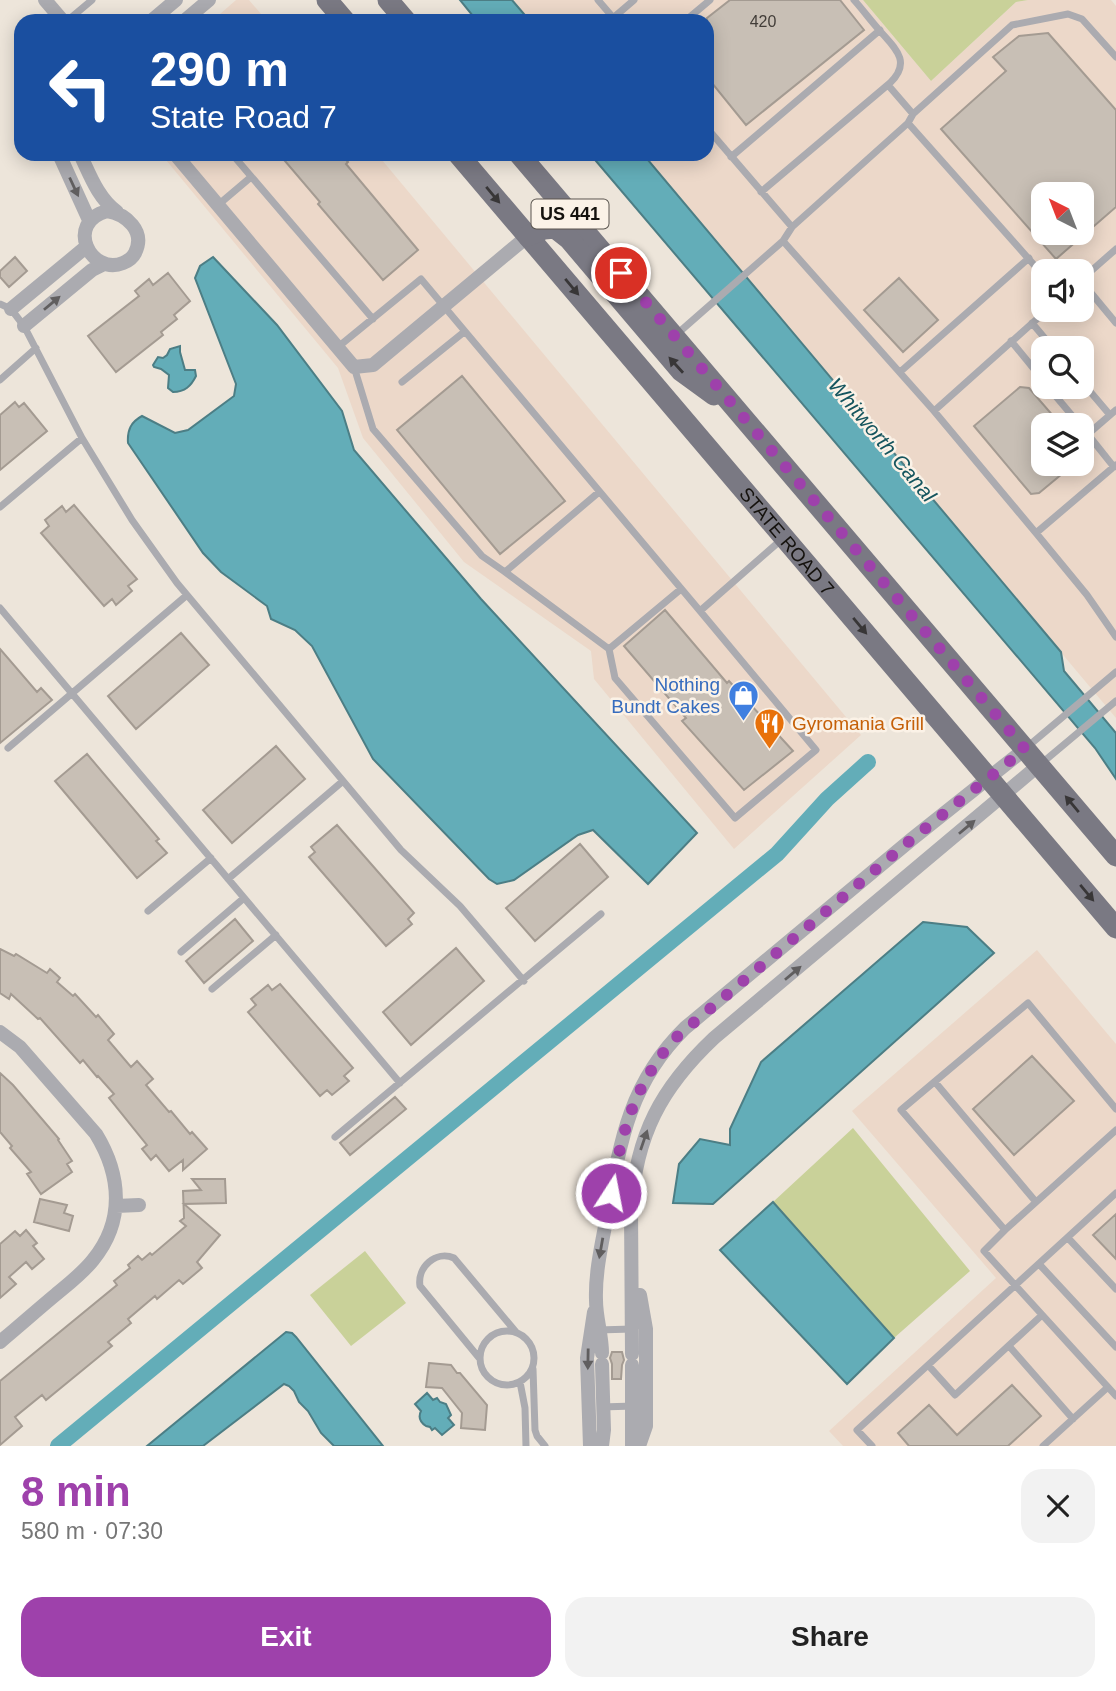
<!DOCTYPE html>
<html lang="en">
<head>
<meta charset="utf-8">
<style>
	body { margin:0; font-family:Helvetica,sans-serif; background:#f2f2f2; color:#222; height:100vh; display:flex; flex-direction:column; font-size:26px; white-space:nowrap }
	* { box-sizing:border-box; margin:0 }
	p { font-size:23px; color:#767676 }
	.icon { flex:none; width:38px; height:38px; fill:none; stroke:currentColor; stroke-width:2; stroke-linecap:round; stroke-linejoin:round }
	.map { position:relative; height:1446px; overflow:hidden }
	.drawer { display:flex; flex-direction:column; background:#fff; flex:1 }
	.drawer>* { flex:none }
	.hud { position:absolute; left:14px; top:14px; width:700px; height:147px; border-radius:21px; box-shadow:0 4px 18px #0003; background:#1a4fa0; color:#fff; overflow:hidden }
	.needle { width:46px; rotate:318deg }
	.fabs { position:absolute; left:1031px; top:182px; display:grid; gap:14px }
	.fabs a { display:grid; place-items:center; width:63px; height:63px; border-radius:14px; background:#fff; box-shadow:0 4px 18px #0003; font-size:35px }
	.pin { position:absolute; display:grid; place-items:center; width:60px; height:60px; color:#fff; margin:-30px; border:4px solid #fff; border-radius:50%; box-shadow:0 2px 7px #0007 }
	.me { position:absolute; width:77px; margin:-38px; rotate:11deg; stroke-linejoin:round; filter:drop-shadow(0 0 5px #0008) }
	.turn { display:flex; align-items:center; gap:24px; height:147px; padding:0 21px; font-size:32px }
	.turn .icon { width:91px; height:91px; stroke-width:2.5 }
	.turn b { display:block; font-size:49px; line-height:60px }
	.round { display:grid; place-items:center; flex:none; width:74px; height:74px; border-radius:21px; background:#f2f2f2 }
	.head { display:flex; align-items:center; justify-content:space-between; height:119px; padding:0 21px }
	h1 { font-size:42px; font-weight:600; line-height:52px; color:#9e41ab }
	.cta { display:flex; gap:14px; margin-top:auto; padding:14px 21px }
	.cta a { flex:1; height:80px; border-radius:21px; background:#9e41ab; color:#fff; font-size:28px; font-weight:600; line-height:80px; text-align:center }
	.cta a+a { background:#f2f2f2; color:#222 }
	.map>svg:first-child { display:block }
</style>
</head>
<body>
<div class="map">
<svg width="1116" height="1446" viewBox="0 0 1116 1446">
	<rect width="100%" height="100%" fill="#ede5da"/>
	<path fill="#ecd8c9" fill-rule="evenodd" d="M236,0h13l18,21h-55z
		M513,0h350l68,81 85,-79 12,-2h83l5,6v712l-473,-564h64v-133h-176zM1043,194h39v39h-39zM1043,271h39v39h-39zM1043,348h39v39h-39zM1043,425h39v39h-39z
		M161,154h216l484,581 -127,114 -140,-170 -3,-28 -127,-89 -101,-124 -25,-70z
		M1037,950l79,94v402h-273l-14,-15 167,-153 -144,-167z"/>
	<path fill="#c9d199" d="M863,0h165l-12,2 -85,79z
		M853,1128l117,143 -76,67 -121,-136z
		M365,1251l41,52 -55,43 -41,-51z"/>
	<path fill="#63adb8" stroke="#4c7e85" stroke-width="2" d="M460,0h52l18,21h-53z
		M590,154h53l418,498 3,19 52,62v46l-21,-31z
		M213,257l64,68 65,86 12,39 127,149 216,234 -49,51 -55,-54 -15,5 -64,45 -17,4 -8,-5 -116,-120 -61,-113 -17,-16 -24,-11 -4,-13 -46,-34 -18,-19 -75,-110c-1,-13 3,-21 14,-27l33,17 13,-3 46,-34 2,-12 -41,-106 5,-12z
		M180,346v6l5,18h10l1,6c-5,10 -11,16 -23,16l-5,-4 1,-13 -8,-6 -7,-2 -1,-2 5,-8 5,1 4,-3 3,-6z
		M923,922l44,5 27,26 -281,251 -40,-1 6,-39 21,-25 30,6v-16l31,-67z
		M773,1202l121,136 -47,46 -127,-134z
		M286,1332l6,1 4,4 87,109h-49l-13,-13 -13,-22 -9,-9 -5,-11 -5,-5 -5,-2 -81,62h-56z
		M427,1393l6,7 4,-2 3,4 6,2 5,11 -3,3 6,7 -12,10 -7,-7 -3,2 -2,-3 -4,-1c-6,-4 -8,-9 -5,-15l-6,-7z"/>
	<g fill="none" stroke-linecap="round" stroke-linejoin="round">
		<path stroke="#63adb8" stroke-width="16" d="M58,1446l719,-592 50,-55 41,-37"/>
	</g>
	<path fill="#c8bfb5" stroke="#a49b92" stroke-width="2" fill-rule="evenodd" d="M730,0h110l24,30 -118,95 -39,-48v-59z
		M1048,33l68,77v97l-60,52 -115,-130 65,-58 -13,-14 26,-21zM1043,194h39v39h-39z
		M279,154h62l7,8 -2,2 72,86 -35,30 -65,-76 2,-2z
		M15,257l12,14 -18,16 -9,-10v-6z
		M168,273l22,28 -16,14 3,4 -16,13 2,3 -47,37 -28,-36 51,-40 -4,-5 14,-12 4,6z
		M899,278l39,42 -35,32 -39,-42z
		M462,376l103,125 -65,53 -103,-124z
		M1020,387l9,1 32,37h-18v39h31l-35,29 -8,1 -57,-68z
		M15,402l4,5 5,-4 23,28 -47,39v-55z
		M74,505l63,74 -9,7 4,5 -16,14 -4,-6 -8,7 -63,-73 8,-7 -4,-6 17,-14 4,6z
		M665,610l62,73 2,-2 64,70 -49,39 -62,-69 4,-3 -62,-72z
		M181,633l28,32 -73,64 -28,-33z
		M0,649l37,43 4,-4 11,12 -52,43z
		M276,746l29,33 -73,64 -29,-33z
		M87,754l72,85 -3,2 11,12 -30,25 -82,-97z
		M337,825l77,88 -6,6 4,5 -26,22 -77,-89 6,-5 -4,-5z
		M580,844l28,33 -73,64 -29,-33z
		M235,919l18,22 -49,42 -18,-22z
		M456,948l28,33 -73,64 -28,-33z
		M0,949l14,7 2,-2 31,19 3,-4 10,9 -3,4 16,14 2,-2 21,23 2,-2 16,19 -6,6 23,27 6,-6 16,18 -7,6 23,27 2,-1 19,23 2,-2 15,17 -24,21v-10l-14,11 -13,-16 -5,5 -9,-11 5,-4 -38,-47 5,-4 -16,-18 -1,1 -14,-17 -3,3 -40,-45 -2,1 -27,-25 -2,5 -9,-6z
		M280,984l73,84 -9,8 5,5 -17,14 -5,-5 -7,6 -72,-84 8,-7 -5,-6 17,-14 4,5z
		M1032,1056l42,45 -60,54 -41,-46z
		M0,1073l13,12 46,54 -1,1 14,21 -5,3 5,8 -31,22 -14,-20 4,-2 -21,-24 2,-2 -12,-14z
		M395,1097l11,12 -56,46 -10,-12z
		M192,1179h33l1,24 -42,1 36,31 -23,27 5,6 -19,16 -4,-4 -22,19 -2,-3 -27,23 3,4 -23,19 4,4 -66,54 -4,-5 -27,22 7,9 -22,19v-64l117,-96 -3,-4 16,-13 -2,-3 10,-9 4,4 8,-7 2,2 34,-29 -6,-5 4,-3 -1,-27 18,-1z
		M40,1199l27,6 -3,8 9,3 -4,15 -35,-9z
		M1116,1214v45l-23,-24z
		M26,1230l11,13 -4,3 11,13 -12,10 -6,-7 -17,15 7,7 -16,14v-54l15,-13 5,5z
		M612,1352h10l2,8 -2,5 -1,14h-9v-15l-2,-6z
		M429,1363l22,2 6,8h3l27,32 -2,25 -24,-2 1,-15 -20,-25 -16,-1z
		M1012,1385l29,31 -33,30h-99l-11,-13 31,-28 28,30z"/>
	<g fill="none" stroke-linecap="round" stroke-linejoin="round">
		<path stroke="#ababb0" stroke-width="7" d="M598,0l18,21
			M613,18l21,-18
			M67,21l25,-21
			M685,21l25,-21
			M888,85l25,29
			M908,123l135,152
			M707,128l85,99
			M232,154l141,165
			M731,157l149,-127
			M761,192l129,-109c22,-21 5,-35 -10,-52 -9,-10 -17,-21 -26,-31
			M218,205l33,-28
			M783,241l151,170 102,122 51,62 29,42
			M1082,279l34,-30
			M1082,282l34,41
			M0,304l11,5 13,17 58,112 50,82 45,63 224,267 59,56 64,75
			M1032,323l21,25
			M677,334l106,-93 9,-14 116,-104 5,-9 99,-89 56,-11 14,5 34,38
			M1011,341l32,39
			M338,347l83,-68 279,332 81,-71
			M354,367l19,62 109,127 23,16
			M900,372l129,-114
			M0,380l36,-32
			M402,382l62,-50
			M1082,382l28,33
			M1048,387l32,38
			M934,411l113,-101
			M1082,427l32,40
			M1088,434l28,-24
			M599,492l-94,80 104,77 6,29 120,140 81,-68 -116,-139
			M0,507l82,-69
			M1036,533l80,-68
			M0,608l400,475
			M609,649l72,-60
			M8,748l179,-153
			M1026,748l90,-76
			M1042,763l74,-62
			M228,879l115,-98
			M148,911l63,-53
			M181,952l63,-54
			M212,989l64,-54
			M935,1082l101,120
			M1116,1130l-111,100 -21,21 132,145
			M335,1137l266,-223
			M1005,1230l-104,-120 127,-107 88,106
			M1068,1238l48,51
			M1039,1264l77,83
			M598,1330l34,-1
			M480 1358a27 27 0 1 1 54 0a27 27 0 1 1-54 0Z
			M1009,1346l64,73
			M480,1359l-60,-73c-3,-19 16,-36 34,-28l62,74
			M928,1365l27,30 87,-80
			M533,1369l2,61 2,6 8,10
			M520,1382l5,26 1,38
			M601,1407l33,-1
			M872,1446l-15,-16 259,-237
			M1043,1446l65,-59"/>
		<path stroke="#ababb0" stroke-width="14" d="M45,0l18,21
			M151,21l25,-21
			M184,21l25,-21
			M59,154l30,66
			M80,154c10,21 18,44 37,58
			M175,154l179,213 19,-2 155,-129
			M107,211c19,3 39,20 28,42 -2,4 -7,8 -12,10 -32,13 -59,-40 -16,-52z
			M11,309l75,-62
			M24,326l68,-56 12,-6
			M0,1032l20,15 76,87c25,41 29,87 -3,126 -11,14 -26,25 -39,36 -18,15 -36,31 -54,46
			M116,1206l23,-1
			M602,1353c0,-18 -6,-35 -6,-53 -1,-28 6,-57 11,-84 13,-74 22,-133 78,-188l227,-189 113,-90
			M632,1354l-1,-145c5,-74 30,-121 83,-171l325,-273
			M590,1446l-3,-88 7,-46
			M602,1446l2,-16 -2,-66
			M632,1446v-81
			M639,1446l7,-20v-97l-6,-34"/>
		<g stroke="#7a7983" stroke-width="21">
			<path d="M327,0l18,21"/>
			<path d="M388,0l18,21"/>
			<path id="s1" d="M458,154l658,774"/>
			<path d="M519,154l597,702"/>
			<path d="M528,236l16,-7 11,-1 14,11 112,132 33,24"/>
		</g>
	</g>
	<defs><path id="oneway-solid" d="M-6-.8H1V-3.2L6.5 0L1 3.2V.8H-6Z" transform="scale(1.75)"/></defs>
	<g fill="#605e5f">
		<use href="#oneway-solid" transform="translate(74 187) rotate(65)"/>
		<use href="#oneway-solid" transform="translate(52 303) rotate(-40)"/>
		<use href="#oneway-solid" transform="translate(967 827) rotate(-40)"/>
		<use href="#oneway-solid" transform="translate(793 973) rotate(-40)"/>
		<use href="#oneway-solid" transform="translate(644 1140) rotate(-71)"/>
		<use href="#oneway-solid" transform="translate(601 1248) rotate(100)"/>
		<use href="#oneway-solid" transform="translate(588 1359) rotate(91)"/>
	</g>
	<g fill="#383637">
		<use href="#oneway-solid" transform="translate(493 195) rotate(50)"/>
		<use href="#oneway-solid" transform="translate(572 287) rotate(50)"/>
		<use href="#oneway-solid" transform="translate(676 365) rotate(-132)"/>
		<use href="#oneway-solid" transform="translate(860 626) rotate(50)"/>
		<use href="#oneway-solid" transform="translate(1072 804) rotate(-130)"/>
		<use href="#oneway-solid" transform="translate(1087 893) rotate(50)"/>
	</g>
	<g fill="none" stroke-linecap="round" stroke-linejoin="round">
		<path stroke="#9e41ab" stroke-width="12" stroke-dasharray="0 21.6" d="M611,1193c12,-64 21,-102 62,-153l239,-201 113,-90 -404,-476"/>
	</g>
	<defs>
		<symbol id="shop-pin" viewBox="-11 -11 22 30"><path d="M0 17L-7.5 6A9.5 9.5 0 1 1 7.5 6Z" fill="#3f7fe0" stroke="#fbf2e7"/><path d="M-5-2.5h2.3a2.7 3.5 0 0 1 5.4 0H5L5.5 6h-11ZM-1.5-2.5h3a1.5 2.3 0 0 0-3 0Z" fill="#fff"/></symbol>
		<symbol id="restaurant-pin" viewBox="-11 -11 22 30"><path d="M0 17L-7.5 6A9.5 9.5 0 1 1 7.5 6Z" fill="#e8710a" stroke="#fbf2e7"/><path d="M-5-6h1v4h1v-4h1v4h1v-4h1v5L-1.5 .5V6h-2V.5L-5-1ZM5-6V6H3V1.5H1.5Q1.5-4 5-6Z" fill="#fff"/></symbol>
	</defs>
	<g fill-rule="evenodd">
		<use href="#shop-pin" x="726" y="678" width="35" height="47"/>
		<use href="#restaurant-pin" x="752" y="706" width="35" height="47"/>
	</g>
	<g text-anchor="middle" stroke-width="5" stroke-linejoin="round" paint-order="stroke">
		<g font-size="16" fill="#423d38">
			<text x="763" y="27">420</text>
		</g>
		<rect fill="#fbf2e7" stroke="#5a554f" stroke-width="2" x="531.5" y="199.5" width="77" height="29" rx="5"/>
		<g font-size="18" font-weight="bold" fill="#15120e">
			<text x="570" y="220">US 441</text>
		</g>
		<g font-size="19" fill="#15120e" stroke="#fbf2e7">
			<text dy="7" stroke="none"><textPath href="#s1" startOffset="508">STATE ROAD 7</textPath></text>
		</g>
		<g font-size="19" fill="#366cbe" stroke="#fbf2e7" text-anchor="end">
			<text x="720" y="691">Nothing<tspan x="720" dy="22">Bundt Cakes</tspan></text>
		</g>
		<g font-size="19" fill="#c56008" stroke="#fbf2e7" text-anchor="start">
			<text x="792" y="730">Gyromania Grill</text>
		</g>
		<g font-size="21" font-style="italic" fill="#15555e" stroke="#fbf2e7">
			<text transform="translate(882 440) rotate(50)" y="7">Whitworth Canal</text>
		</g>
	</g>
</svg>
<div class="fabs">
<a><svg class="needle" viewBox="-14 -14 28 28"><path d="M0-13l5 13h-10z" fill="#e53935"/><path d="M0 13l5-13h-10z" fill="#767676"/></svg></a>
<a><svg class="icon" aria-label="sound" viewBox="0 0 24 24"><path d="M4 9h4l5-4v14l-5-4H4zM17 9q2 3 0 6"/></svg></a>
<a><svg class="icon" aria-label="search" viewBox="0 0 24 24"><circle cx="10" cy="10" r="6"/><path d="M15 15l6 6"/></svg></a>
<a><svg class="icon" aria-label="layers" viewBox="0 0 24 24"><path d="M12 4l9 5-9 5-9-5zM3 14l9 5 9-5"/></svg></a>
</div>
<div class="pin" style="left:621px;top:273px;background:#d93025"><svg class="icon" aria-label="arrive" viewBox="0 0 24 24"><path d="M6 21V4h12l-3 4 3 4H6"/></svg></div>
<svg class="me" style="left:611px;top:1193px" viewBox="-20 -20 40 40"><circle r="17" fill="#9e41ab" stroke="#fff" stroke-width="3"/><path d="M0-11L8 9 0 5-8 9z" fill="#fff"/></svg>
<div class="hud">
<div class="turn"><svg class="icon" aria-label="left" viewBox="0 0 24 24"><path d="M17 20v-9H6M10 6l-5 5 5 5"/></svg><div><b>290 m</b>State Road 7</div></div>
</div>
</div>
<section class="drawer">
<div class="head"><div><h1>8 min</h1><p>580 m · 07:30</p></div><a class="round"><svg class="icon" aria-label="close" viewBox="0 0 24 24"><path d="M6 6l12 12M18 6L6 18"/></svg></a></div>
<div class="cta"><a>Exit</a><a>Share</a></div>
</section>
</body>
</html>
